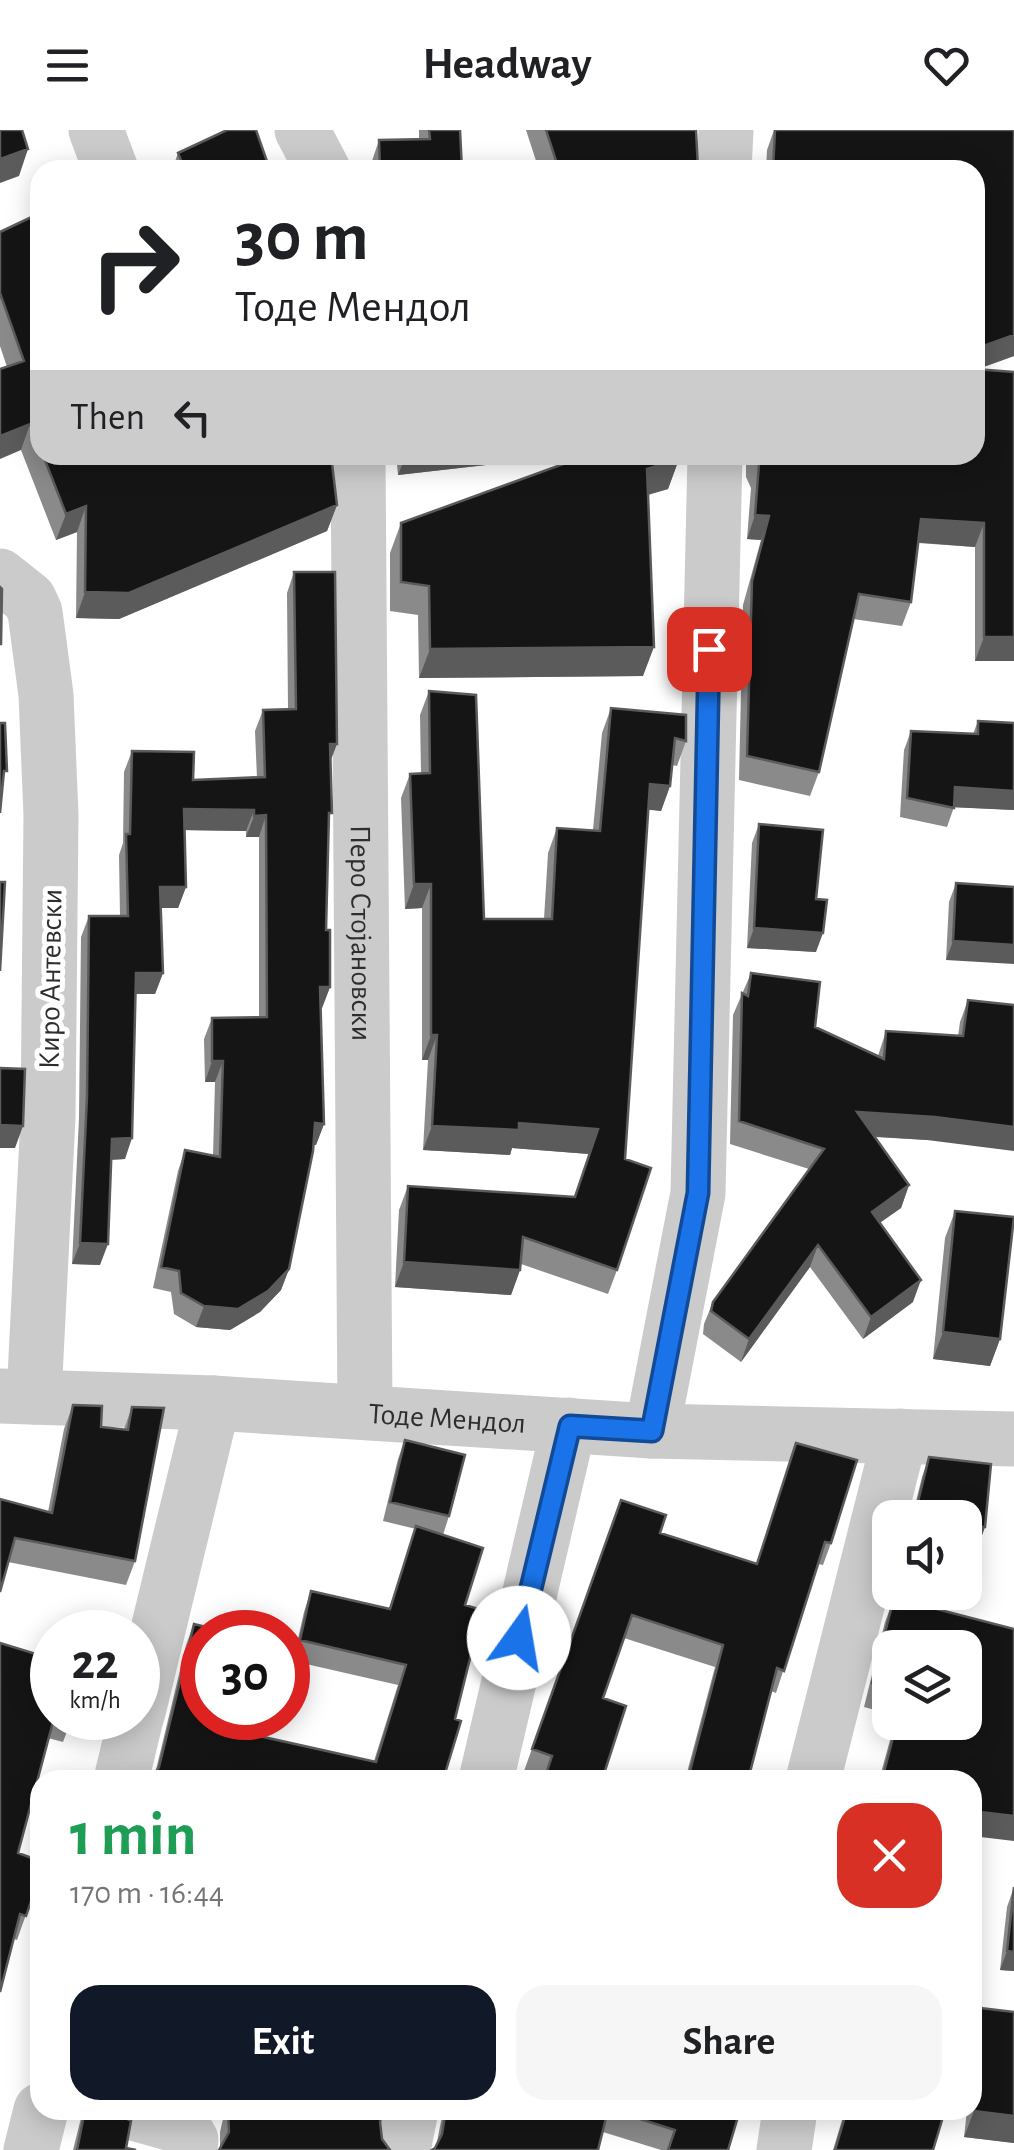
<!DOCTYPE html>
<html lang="en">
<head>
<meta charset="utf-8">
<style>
	body { margin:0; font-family:"Alegreya Sans",sans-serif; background:#f6f6f6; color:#202124; height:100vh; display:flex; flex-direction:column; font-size:38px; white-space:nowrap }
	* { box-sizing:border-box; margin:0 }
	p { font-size:32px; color:#757577 }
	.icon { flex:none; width:55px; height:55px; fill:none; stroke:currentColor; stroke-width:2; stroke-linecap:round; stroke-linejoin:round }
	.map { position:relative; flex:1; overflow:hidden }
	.drawer { position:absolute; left:30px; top:1640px; width:952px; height:350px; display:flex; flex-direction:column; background:#fff; border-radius:30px; box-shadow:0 5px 25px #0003 }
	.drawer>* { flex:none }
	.guide { position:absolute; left:30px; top:30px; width:955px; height:305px; border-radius:30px; box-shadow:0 5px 25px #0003; background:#fff; color:#202124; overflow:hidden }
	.fabs { position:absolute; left:872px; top:1370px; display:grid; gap:20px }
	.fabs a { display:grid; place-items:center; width:110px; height:110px; border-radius:20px; background:#fff; box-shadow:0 5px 25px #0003; font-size:50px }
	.speed { position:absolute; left:30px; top:1480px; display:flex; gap:20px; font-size:50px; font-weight:700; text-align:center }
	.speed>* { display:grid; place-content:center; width:130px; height:130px; border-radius:50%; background:#fff; box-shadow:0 5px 25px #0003; line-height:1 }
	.speed small { font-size:25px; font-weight:400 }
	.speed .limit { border:15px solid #d22; background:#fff; color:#111 }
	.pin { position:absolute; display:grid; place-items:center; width:85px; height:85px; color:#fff; margin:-42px; border-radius:20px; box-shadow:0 5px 15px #0006 }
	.me { position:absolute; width:110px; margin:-55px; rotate:13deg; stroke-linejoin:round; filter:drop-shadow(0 0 8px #0008) }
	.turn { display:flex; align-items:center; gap:35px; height:210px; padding:0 40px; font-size:45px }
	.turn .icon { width:130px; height:130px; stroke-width:2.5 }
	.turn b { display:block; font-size:70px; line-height:85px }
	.then { display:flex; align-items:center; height:95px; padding:0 40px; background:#0003; gap:20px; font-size:38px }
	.round { display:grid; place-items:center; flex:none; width:105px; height:105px; border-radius:30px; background:#f6f6f6 }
	.overview { display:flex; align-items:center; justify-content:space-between; height:170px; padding:0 40px }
	h1 { font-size:60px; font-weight:700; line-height:75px; color:#1e9e55 }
	.button { display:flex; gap:20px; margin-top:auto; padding:20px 40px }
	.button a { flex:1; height:115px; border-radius:30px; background:#111827; color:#fff; font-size:40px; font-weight:700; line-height:115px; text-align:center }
	.button a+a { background:#f6f6f6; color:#202124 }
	header { display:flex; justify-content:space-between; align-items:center; height:130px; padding:0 40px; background:#fff; font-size:45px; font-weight:700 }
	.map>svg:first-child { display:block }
</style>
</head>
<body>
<header><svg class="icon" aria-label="menu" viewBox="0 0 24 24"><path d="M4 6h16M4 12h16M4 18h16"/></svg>Headway<svg class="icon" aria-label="heart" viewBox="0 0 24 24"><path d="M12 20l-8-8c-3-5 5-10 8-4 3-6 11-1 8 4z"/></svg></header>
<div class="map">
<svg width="1014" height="2020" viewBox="0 0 1014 2020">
	<rect width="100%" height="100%" fill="#fff"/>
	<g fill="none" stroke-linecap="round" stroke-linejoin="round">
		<g stroke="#cbcbcb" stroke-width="55">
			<path d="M96,0l15,40"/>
			<path d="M302,0l21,40"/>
			<path d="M724,40l2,-40"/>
			<path id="s1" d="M358,325l7,957"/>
			<path d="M0,446l29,23 6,13 11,83 5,120 -3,302 -14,280"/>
			<path id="s2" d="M0,1266l213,7 439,28 362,8"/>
			<path d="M652,1301l46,-238 17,-738"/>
			<path d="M138,1582l75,-309"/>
			<path d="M121,1650l15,-62"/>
			<path d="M486,1650l83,-355"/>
			<path d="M813,1650l87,-344"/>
			<path d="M123,1980l60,17 8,13 -1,10"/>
			<path d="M31,2020l10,-40"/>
			<path d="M403,2020l8,-40"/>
			<path d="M784,2020l6,-40"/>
		</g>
	</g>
	<path fill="#8a8a8a" d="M419,0h41l2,40h-93l10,-30 40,-1z
		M526,0h170l2,40h-159z
		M774,0h240v226l-36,13 36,3v289h-39v-114l-57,-4 -7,59 -9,24 -49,-7 -34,153 -9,24 -71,-16 4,-175 18,-65 -14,-1 4,-51 -5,-11v-22h229v-285h-209l1,-20z
		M178,23l92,17h-98z
		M40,83v242h291l6,50 -10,26 -208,88 -43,-1 1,-86 -21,8 -35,-90 -14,-83 -7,-21v-114z
		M396,325h176l-174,20z
		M679,329l-11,30 -20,6 -5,181 -224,2 -1,-63 -28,-4v-58l11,-30z
		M294,442l36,190 -4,168 4,57 -8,21h-2l4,116 -8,21h-2l-25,124 -8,21 -21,22 -30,18 -34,-3 -22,-13 -3,-22 -18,-4 25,-117 7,-21 28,6 2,-74h-10l-1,-43 8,-21h47v-181h-13v-6l-61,-1 1,57 -8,21h-17l2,65 -8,21h-19l-11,165 -14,1 -11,105 -28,-1 7,-146 2,-181 8,-21h31l-1,-61 4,-12 1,-71 8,-21 61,29 64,-2 -2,-47 8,-21 25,-1 -1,-116z
		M429,561l55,228h60l4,-66 9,-25 36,2 9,-97 9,-25 75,33 -9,25 -5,-1 -2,21 -9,25 -13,-2 -31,461 -9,24 -87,-30 -1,6 -9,25 -116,-8 4,-77 9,-24 166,11 15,-43 -77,-6 -2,7 -87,-5 5,-90h-6v-152l-17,1 -4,-111 9,-24 11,-1 -1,-58z
		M978,591l36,2v87l-60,-3 -7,20 -47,-10 4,-67 7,-19 62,3z
		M759,694l57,75v53l-69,-4 5,-105z
		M956,753l58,4 -68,73 3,-58z
		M751,843l64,54 63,29 8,-25 72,5 2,-14 8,-22 46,5 -87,135 -52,-3 34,48 -8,23 -21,15 33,79 -50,37 -53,-72 -69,95 -38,-28 1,-10 9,-22 96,-133 -79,-25 3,-129z
		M955,1081l45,128 -10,27 -57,-7 12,-121z
		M73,1275l28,22 23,2 8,-22 3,154 -9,24 -118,-23 -8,-63 48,13 16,-83z
		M405,1310l44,76 -6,19 22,70 -10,114 -12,61 -288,-6 31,-129 8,-21 47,108 133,29 24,-76 -105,-24 11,-49 7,-21 78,18 27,-80 -33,-8 15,-62z
		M796,1313l35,100 -8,22 -5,-1 -42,129 -5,-2 -23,89h-63l30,-113 -91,-29 -21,60 -1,82h-59l1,-2 -20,-7 97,-271 39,33 97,31z
		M929,1327l56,70 -7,19 -13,-1v-27h-53l10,-41z
		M894,1468l113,30 -35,152h-93l16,-58h70l-75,-74v66l-26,-7 21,-85z
		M0,1513l52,75h20l-9,24 -15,-4 -30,115 22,22 -23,65 -3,-1z
		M1014,1757v84l-14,-1 7,-63z
		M972,1877l42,5v131l-50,-6 3,-27h5z
		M83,1980h26l17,38 10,2h-63z
		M225,1980h158l-163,37v-15z
		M441,1980h299l-12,40h-67l-58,-18 -167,15 6,-31z
		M845,1980h100l-12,40h-100z"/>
	<path fill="#5b5b5b" d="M28,19l-9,27 -19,7v-24z
		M1014,205v21l-39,14v-21z
		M30,294l-9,26 -21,9v-23z
		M406,325h166l-174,20z
		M679,329l-11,30 -32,9 11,-29z
		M337,375l-10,26 -208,88 -43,-1 9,-26z
		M86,376l-9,26 -21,8 10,-26z
		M755,385l14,1 -8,24 -14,-1z
		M921,389l63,4 -9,24 -63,-5z
		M984,507h30v24h-39z
		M654,517l-11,29 -224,2 11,-29z
		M330,614h7l-8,21z
		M650,654l20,2 -9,25 -20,-2z
		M955,657l59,4v19l-66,-3z
		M184,679l70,1 -8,21 -69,-1z
		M266,685l-7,22h-13l8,-21z
		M414,754h17l-9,24 -17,1z
		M160,757h26l-8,21h-25z
		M754,798l69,5 -7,19 -69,-4z
		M953,811l61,4v19l-68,-4z
		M136,843h27l-8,21h-27z
		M320,857h10l-8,21h-10z
		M431,905h6l-9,25h-6z
		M212,931h11l-8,21h-10z
		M857,982l78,5 79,10v24l-87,-11 -78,-5z
		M315,993l9,1 -8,21 -9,-1z
		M519,993l79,6 -9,25 -77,-6 -2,7 -87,-5 9,-24z
		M0,995l23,1 -8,22h-15z
		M132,1008l-7,21 -21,1 8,-21z
		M909,1055l-8,23 -38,26 9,-22z
		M80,1113l28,1 -8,21 -28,-1z
		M818,1115l-8,22 -69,95 8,-23z
		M404,1132l116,8 -9,25 -116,-8z
		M289,1139l-8,21 -21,22 -30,18 -34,-3 8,-21z
		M921,1150l-8,22 -50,37 8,-22z
		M943,1202l57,7 -10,27 -57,-7z
		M965,1395l20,2 -7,19 -13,-1z
		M972,1681l42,5v25l-42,-5z
		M1007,1821l7,1v19l-14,-1z
		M974,1981l40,5v27l-50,-6z"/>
	<path fill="#151515" stroke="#5b5b5b" stroke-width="2.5" d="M0,0h22l6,19 -28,10z
		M227,0h29l14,40h-85l-7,-17z
		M429,0h31l2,40h-82l-1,-30 51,-1z
		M546,0h150l2,40h-139z
		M775,0h239v205l-39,14v-179h-202z
		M40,83v235l-10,-24 -30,12v-67l24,-8 -23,-65 -1,1v-65z
		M975,239l39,3v265h-30v-114l-63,-4 -10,83 -52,-8 -40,178 -72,-16 5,-175 17,-65 -14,-1 4,-51 -4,-9h220z
		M43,325h288l6,50 -208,88 -44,-1 1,-86 -20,8z
		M588,325h90l1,4 -32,10 7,178 -224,2 -1,-63 -28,-4v-59z
		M294,442h41l2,172h-7l2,69h-3l-3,117h4v57h-10l4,137 -9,-1 -2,28 -24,118 -21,22 -30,18 -34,-3 -23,-13 -2,-22 -18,-4 24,-117 35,7 3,-96h-11v-43l55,-1 -1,-202 -12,1v-6l-70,-1 2,78h-26l3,86h-27l-4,165 -20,1 -4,105 -28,-1 7,-146 2,-181h39l-2,-82h4l2,-83 62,1 -1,28 72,-3 -2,-67 33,-1z
		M0,457l2,2 -1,55h-1z
		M429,561l47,4 8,224h68l5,-91 43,3 11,-123 75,7v26l-11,-3 -5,48 -20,-2 -25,375 26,9 -34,102 -94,-33 -3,33 -116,-8 4,-76 167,11 23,-68 -79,-6v7l-87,-4 5,-91h-6v-151h-17l-4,-110 20,-1z
		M978,591l36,2v68l-59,-4 -1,21 -47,-10 4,-67 67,3z
		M0,593h5l2,48h-3l-4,42z
		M759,694l64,6 -7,69 11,1 -4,33 -69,-5z
		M0,752h5l-5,89z
		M956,753l58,4v58l-61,-4z
		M751,843l69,9 -5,45 69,32 2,-28 77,5 5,-36 46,5v122l-79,-10 -78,-5 52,73 -37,27 49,68 -50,37 -53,-72 -69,94 -38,-28 2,-9 111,-153 -85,-28 3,-128 6,3z
		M0,938l25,1 -2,57 -23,-1z
		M955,1081l59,6 -14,122 -57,-7z
		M73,1275l29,1 -1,21 27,3 4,-23 32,1 -29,153 -120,-23 -15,54v-93l52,14z
		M405,1310l60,15 -16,61 -59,-14z
		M796,1313l61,17 -26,83 -6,-1 -41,129 -7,-3 -29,112h-26l-32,-9 33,-126 -91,-30 -29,83 23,8 -24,74h-58l8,-24 -20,-7 89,-249 45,15 -6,18 97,31z
		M929,1327l62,7 -6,63 -20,-2v-7h-51z
		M416,1396l67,22 -18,57 17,5 -27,109 6,2 -18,59h-292l8,-13 35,-143 33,8h-25v86h43l-4,14 135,30 30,-97 -106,-25 11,-49 79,18z
		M894,1468l120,31v187l-42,-5v-31h-90l15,-58h68v-74h-75v39l-18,-4z
		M0,1513l52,16 2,59 -36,135 22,8v14l-14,41 -6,-2 -20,78z
		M1014,1757v65l-7,-1z
		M972,1877l42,5v104l-40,-5 3,-28 -5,-1z
		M85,1980h24l22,11 -5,27 10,2h-59z
		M228,1980h155l-3,12 2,17 8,11h-171l10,-18z
		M446,1980h162l-10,40h-166l3,-2 7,-14z
		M611,1980h129l-12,40h-60l7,-20z
		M847,1980h98l-12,40h-98z"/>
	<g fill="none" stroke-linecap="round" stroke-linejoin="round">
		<defs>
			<path id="route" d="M519,1508l51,-212 82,5 46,-238 11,-544"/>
		</defs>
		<use href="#route" stroke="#114b97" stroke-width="25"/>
		<use href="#route" stroke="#1a73e8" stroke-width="18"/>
	</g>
	<g text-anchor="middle" stroke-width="10" stroke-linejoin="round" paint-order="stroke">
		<g font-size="30" fill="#2e2e2e" stroke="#fff">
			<text dy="10" stroke="none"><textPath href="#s1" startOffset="478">Перо Стојановски</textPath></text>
			<text transform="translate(50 849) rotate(-89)" y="10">Киро Антевски</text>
			<text dy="10" stroke="none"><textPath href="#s2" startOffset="448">Тоде Мендол</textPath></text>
		</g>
	</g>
</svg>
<div class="fabs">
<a><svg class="icon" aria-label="sound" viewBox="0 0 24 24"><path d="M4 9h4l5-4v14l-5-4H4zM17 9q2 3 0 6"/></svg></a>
<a><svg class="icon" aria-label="layers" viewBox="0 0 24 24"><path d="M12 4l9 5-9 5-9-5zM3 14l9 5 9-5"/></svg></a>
</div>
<div class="speed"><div>22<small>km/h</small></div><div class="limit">30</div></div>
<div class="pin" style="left:709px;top:519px;background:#d93025"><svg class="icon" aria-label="arrive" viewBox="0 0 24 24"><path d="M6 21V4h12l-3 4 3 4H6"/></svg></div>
<svg class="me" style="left:519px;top:1508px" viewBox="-20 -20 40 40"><circle r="19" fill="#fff"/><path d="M0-13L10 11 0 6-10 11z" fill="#1a73e8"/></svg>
<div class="guide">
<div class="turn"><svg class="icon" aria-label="right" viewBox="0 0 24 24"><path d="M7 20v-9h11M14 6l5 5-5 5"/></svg><div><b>30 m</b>Тоде Мендол</div></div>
<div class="then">Then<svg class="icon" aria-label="left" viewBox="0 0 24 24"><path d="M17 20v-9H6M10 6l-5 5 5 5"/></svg></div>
</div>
<section class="drawer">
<div class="overview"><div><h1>1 min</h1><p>170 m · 16:44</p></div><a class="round" style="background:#d93025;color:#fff"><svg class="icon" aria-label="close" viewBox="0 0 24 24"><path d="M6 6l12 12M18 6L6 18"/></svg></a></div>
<div class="button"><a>Exit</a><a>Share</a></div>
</section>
</div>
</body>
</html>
